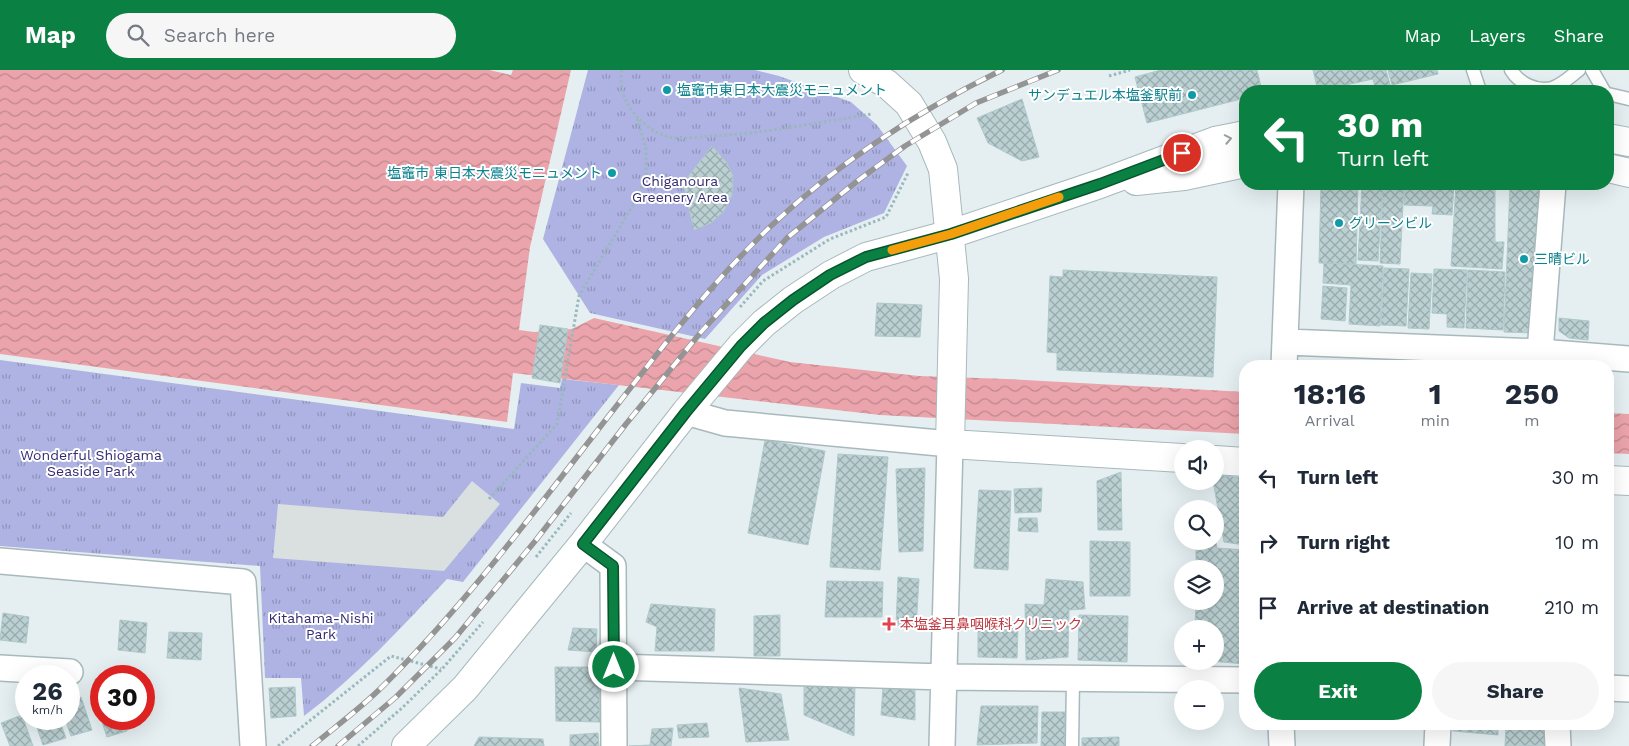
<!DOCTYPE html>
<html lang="en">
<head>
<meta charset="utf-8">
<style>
	body { margin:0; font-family:"Work Sans","Noto Sans JP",sans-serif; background:#f6f6f7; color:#1f2937; height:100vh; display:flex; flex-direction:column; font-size:19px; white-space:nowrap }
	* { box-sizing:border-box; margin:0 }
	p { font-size:16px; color:#747a83 }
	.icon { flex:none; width:28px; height:28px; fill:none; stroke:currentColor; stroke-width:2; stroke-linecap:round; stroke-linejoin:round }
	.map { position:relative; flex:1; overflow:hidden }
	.sheet { position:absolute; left:1239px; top:290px; width:375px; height:370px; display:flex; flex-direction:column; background:#fff; border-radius:20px; box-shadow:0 5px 20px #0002 }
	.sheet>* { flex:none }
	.guide { position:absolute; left:1239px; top:15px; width:375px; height:105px; border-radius:20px; box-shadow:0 5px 20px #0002; background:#0b8043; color:#fff; overflow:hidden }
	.controls { position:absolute; left:1174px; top:370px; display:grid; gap:10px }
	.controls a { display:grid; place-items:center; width:50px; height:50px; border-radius:50%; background:#fff; box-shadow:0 5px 20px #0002; font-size:25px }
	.speed { position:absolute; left:15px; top:595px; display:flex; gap:10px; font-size:25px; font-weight:700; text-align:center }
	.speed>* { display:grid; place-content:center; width:65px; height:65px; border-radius:50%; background:#fff; box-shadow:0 5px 20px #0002; line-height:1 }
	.speed small { font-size:12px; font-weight:400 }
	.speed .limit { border:8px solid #d22; background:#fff; color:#111 }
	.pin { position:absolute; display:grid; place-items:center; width:42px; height:42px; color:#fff; margin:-21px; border:2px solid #fff; border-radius:50%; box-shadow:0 1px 5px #0007 }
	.me { position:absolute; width:55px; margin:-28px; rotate:0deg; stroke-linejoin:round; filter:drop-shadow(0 0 4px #0008) }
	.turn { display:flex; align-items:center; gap:18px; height:105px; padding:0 15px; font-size:22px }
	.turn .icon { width:65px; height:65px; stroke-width:2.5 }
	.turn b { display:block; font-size:35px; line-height:42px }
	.eta { display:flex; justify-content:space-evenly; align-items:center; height:85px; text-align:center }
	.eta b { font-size:30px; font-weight:700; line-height:35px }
	.button { display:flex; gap:10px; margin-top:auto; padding:10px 15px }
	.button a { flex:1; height:58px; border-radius:30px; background:#0b8043; color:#fff; font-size:20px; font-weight:700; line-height:58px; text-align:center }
	.button a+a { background:#f6f6f7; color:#1f2937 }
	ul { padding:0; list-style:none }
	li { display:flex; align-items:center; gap:15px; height:65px; padding:0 15px }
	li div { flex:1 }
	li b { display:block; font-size:19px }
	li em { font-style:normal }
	header { display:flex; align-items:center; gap:30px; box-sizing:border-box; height:70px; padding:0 25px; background:#0b8043; color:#fff }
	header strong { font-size:24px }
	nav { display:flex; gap:28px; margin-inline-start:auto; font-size:18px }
	.search { width:350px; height:45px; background:#f6f6f7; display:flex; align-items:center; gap:12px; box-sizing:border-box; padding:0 18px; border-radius:28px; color:#747a83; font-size:19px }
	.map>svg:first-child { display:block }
</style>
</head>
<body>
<header>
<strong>Map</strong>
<div class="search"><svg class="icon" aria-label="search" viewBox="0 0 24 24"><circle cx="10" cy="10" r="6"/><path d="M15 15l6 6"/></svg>Search here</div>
<nav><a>Map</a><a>Layers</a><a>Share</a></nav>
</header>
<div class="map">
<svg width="1629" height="676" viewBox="0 0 1629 676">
	<defs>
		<pattern id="grass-tufts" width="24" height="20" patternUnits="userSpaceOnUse" patternTransform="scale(1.25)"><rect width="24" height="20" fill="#afb3e4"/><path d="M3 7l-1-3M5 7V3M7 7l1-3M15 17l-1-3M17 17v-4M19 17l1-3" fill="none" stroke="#8f93ba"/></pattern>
		<pattern id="water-waves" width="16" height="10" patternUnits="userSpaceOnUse" patternTransform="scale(1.25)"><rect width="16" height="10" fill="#eba4ab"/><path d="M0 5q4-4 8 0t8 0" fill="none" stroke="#bf878d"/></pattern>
		<pattern id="building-cross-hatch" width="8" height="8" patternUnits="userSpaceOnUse" patternTransform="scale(1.25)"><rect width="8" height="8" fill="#bbd0d2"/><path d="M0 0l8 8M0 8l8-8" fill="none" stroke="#99aaac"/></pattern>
	</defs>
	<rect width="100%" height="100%" fill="#e5eff1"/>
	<path fill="url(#grass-tufts)" d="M588,0h167l24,6 72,26 26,23 30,41 -23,47 -60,24 -62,38 -57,64 -115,-26 -47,-74z
		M0,290l514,69 7,-46 39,5 2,-9 57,6 -156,197 -16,-3c-46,49 -90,97 -143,137l-3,-38h-36l-5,-112 -260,-20z"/>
	<path fill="#dadfdf" d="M472,411l28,23 -56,67 -171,-13 5,-54 165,13z"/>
	<path fill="url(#water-waves)" d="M0,0h489l22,5 2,-5h58l-41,177 -11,83 15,2 38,-3 22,-11 196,44 129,14 88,3 238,13v42l-365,-19 -367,-42 -6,49 -507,-68z
		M1608,343l21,1v40l-21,-1z"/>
	<path fill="url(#building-cross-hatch)" stroke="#afc9cc" d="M1161,0h96l5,21h-17v7l-98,25 -12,-46z
		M1313,0h73l4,15 -15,2 -2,-8 -55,12z
		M1388,0h49l1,4 -46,11z
		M1022,29l17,58 -17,4 -34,-18 -11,-25z
		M712,76l15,17 6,13 -1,19 -8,16 -13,12 -17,7 -11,-47z
		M1321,114h37l-2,80 -37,-1z
		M1362,114h21l-5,77 -20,-1z
		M1383,114h21l-4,80 -20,-1z
		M1405,114h49l-2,31 -20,-1 1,-8 -29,-1z
		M1456,115l39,1v56h9l-2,27 -51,-3z
		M1510,115l33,2 -11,146 -28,-1z
		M1324,193l59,3 -3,60 -31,-2 2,-39 -28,-2z
		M1384,198l25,1 -3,57 -25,-1z
		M1434,199l33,1 -3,58 -17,-1v-13l-15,-1z
		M1063,200l154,7 -4,100 -156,-7v-17l-10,-1 3,-76 13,1z
		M1468,200l37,2 -2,58 -37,-2z
		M1411,203l21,1 -3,55 -21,-1z
		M1323,216l24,2 -2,33 -24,-2z
		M877,233l45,2 -2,32 -45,-1z
		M1559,248l30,3 -1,19 -19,-2 -10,-7z
		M540,255l28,4 -8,54 -28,-5z
		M1412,290l20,1v5h-20z
		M1438,291l53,5h-53z
		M765,370l60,11 -17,94 -60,-12z
		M838,384l50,3 -8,113 -50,-3z
		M925,398l-2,83 -24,1 -3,-83z
		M1121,402l1,58h-24l-1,-49z
		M1215,405l30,3v67l-21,-3 -11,-61h2z
		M1042,418l-1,24 -26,1 -1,-24z
		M979,420l32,1 -3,79 -34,-2z
		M1019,448h18l1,14 -20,-1z
		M1215,462l2,16 28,2v114l-35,-3h5v-32h-20l1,-28h19v-32h-19v-28h19z
		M1090,471l40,1v54h-40z
		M898,507l21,2 -3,49 -20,-2z
		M1046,509l37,3 2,27 -16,1 -1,47 -42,3 -1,-56 19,1z
		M827,511l56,1 -1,35h-57z
		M651,534l64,5 -1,42h-59l2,-24 -11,-5z
		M3,543l26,4 -3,26 -26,-3z
		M780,545v41h-26v-40z
		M1079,545l49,1 -1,46 -49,-2z
		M120,550l27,3 -2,30 -27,-3z
		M978,556l40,2 -1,30 -39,-1z
		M573,558l24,1 -1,23 -28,-2z
		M169,562l33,1 -1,27 -34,-2z
		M126,596l2,10h-21l4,-1 -1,-5z
		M555,597h44l1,55 -44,-1z
		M101,608v23l-5,1 -3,-15h4l-2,-8z
		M855,613l-1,53 -50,-21v-29z
		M295,617l1,29 -25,2 -2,-30z
		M883,617l32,3v30l-34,-5z
		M739,618l42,6 8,46 -43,2z
		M81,627l11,33 -21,6 -6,-17h4v-18z
		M981,636h57l-1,37 -60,2z
		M101,642v7h24l2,12 -20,6 -8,-24z
		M1042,642h23v34h-24z
		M22,645l11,31h-23l-9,-23z
		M34,649h25l7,19 -23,7z
		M707,653l2,14 -30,1 -2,-13z
		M1452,654h46v11l-45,-4z
		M1506,654h45l3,21 -49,1z
		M673,658l-2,18h-42l21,-1 2,-16z
		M598,663l1,13h-29v-11z
		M479,667l64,2 1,7h-70z
		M1119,667v9h-37v-8z"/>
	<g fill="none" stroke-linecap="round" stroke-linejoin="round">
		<defs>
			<path id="service" d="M1473,0l7,21
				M1511,0c8,13 25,22 41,18 10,-3 19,-12 27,-18
				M1592,0l12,21
				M1608,24l21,5
				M1072,676l1,-67"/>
			<path id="minor" d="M1286,272l254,10 89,7
				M1540,282l13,-168
				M1284,296l7,-182
				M686,342l39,11 225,21 -8,302
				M583,474l30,22 1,180
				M0,491l243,21 10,164
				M614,597l330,10 301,3
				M0,598l70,4
				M1608,618l21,1
				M1281,654l1,22
				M1557,654l1,22
				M1437,676l1,-22"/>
			<path id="tertiary" d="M863,0l24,14 22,20 23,38 11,27 11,110 -4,165 232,14
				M1608,68l21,4
				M1608,98l21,5
				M1136,111l48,-5 61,-13
				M1215,390l30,2
				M1608,410l21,1
				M406,676l59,-58 118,-144 103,-132 55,-66 23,-23 29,-23 38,-25 35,-18 85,-23 149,-50 115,-43 30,-6"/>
		</defs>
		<use href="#service" stroke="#a8b9bc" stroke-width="15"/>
		<use href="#minor" stroke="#a8b9bc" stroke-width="28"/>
		<use href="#tertiary" stroke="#a8b9bc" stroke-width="30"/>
		<path stroke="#9ab8bd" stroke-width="3" stroke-dasharray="2.5 2.5" stroke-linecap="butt" d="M622,0c-7,31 23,64 53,68 11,1 23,-1 34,-2 55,-2 110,-14 163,-22
			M1109,6l21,-6
			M740,237l23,-26 67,-42 56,-22 22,-44
			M489,429l68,-75 22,-128 54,-91 13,-27v-29l-9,-31
			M536,487l35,-44
			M278,676l113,-90 50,13
			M358,676l44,-38 40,-39 41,-47"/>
		<use href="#service" stroke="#fff" stroke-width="12"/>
		<use href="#minor" stroke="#fff" stroke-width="25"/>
		<use href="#tertiary" stroke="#fff" stroke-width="28"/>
		<defs>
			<path id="rail" d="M312,676c23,-19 49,-38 71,-60 87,-86 160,-186 235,-282 48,-62 96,-124 153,-178 68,-64 147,-115 231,-156
				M338,676l58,-49 59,-59 81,-98 90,-116 75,-92 86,-94 69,-56 49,-36 71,-43 82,-33"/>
		</defs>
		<use href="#rail" stroke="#949494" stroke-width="5.5"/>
		<use href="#rail" stroke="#fff" stroke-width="4" stroke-dasharray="11" stroke-linecap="butt"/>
	</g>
	<defs><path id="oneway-chevron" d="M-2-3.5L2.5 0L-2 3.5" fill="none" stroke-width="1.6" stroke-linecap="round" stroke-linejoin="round" transform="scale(1.25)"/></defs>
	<use stroke="#9aa0a1" href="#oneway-chevron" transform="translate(1228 69) rotate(-11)"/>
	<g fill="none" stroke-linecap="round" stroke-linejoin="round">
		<defs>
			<path id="route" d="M614,597l-1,-101 -30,-22 103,-132 55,-66 23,-23 29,-23 37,-25 36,-18 85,-23 149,-50 82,-31"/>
		</defs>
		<use href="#route" stroke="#07532c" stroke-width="12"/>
		<use href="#route" stroke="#0b8043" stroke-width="9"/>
		<path stroke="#f59e0b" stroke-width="9" d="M892,180l59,-16 108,-37"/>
	</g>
	<g fill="#0f9aa8" stroke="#fff" stroke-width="2">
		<circle cx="667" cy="20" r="5"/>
		<circle cx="1192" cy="25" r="5"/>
		<circle cx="612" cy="103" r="5"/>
		<circle cx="1339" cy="153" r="5"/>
		<circle cx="1524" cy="189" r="5"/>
	</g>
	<path fill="#e0444e" stroke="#fff" stroke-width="2" d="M886.5 546.5h5v5h5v5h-5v5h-5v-5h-5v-5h5z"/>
	<g text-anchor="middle" stroke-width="4" stroke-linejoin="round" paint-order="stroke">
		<g font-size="14" fill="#0d838f" stroke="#fff" text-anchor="start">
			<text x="677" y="25">塩竈市東日本大震災モニュメント</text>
			<text x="1182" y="30" text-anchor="end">サンデュエル本塩釜駅前</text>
			<text x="602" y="108" text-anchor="end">塩竈市 東日本大震災モニュメント</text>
			<text x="1349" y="158">グリーンビル</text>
			<text x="1534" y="194">三晴ビル</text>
		</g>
		<g font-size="14" fill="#332c71" stroke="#fff">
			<text x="680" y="116">Chiganoura<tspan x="680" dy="16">Greenery Area</tspan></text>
			<text x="91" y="390">Wonderful Shiogama<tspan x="91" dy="16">Seaside Park</tspan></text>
			<text x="321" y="553">Kitahama-Nishi<tspan x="321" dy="16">Park</tspan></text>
		</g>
		<g font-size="14" fill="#be3a42" stroke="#fff" text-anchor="start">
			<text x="900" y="559">本塩釜耳鼻咽喉科クリニック</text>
		</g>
	</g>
</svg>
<div class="controls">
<a><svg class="icon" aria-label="sound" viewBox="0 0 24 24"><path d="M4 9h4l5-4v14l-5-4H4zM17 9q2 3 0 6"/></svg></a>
<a><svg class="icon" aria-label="search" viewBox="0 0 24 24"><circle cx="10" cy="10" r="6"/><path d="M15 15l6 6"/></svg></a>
<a><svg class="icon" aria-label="layers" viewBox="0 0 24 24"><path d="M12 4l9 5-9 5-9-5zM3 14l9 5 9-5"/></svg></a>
<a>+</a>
<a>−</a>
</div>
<div class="speed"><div>26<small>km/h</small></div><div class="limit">30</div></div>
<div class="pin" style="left:1182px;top:83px;background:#d93025"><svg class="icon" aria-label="arrive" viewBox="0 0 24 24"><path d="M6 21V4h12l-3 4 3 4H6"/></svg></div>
<svg class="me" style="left:614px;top:597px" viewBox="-20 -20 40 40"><circle r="17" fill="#0b8043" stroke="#fff" stroke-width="3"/><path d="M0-11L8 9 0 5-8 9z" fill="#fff"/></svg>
<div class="guide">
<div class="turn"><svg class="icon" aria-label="left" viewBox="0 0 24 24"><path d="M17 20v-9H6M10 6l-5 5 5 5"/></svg><div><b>30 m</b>Turn left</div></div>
</div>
<section class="sheet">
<div class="eta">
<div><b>18:16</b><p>Arrival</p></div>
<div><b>1</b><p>min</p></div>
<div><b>250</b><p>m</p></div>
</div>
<ul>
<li><svg class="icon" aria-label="left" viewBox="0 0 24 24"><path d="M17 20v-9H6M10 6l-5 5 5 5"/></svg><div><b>Turn left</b></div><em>30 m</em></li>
<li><svg class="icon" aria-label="right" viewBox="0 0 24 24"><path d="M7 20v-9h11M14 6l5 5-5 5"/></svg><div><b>Turn right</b></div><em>10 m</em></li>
<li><svg class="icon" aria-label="arrive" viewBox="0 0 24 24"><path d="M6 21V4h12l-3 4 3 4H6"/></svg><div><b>Arrive at destination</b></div><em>210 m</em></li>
</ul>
<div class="button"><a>Exit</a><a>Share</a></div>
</section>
</div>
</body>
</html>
